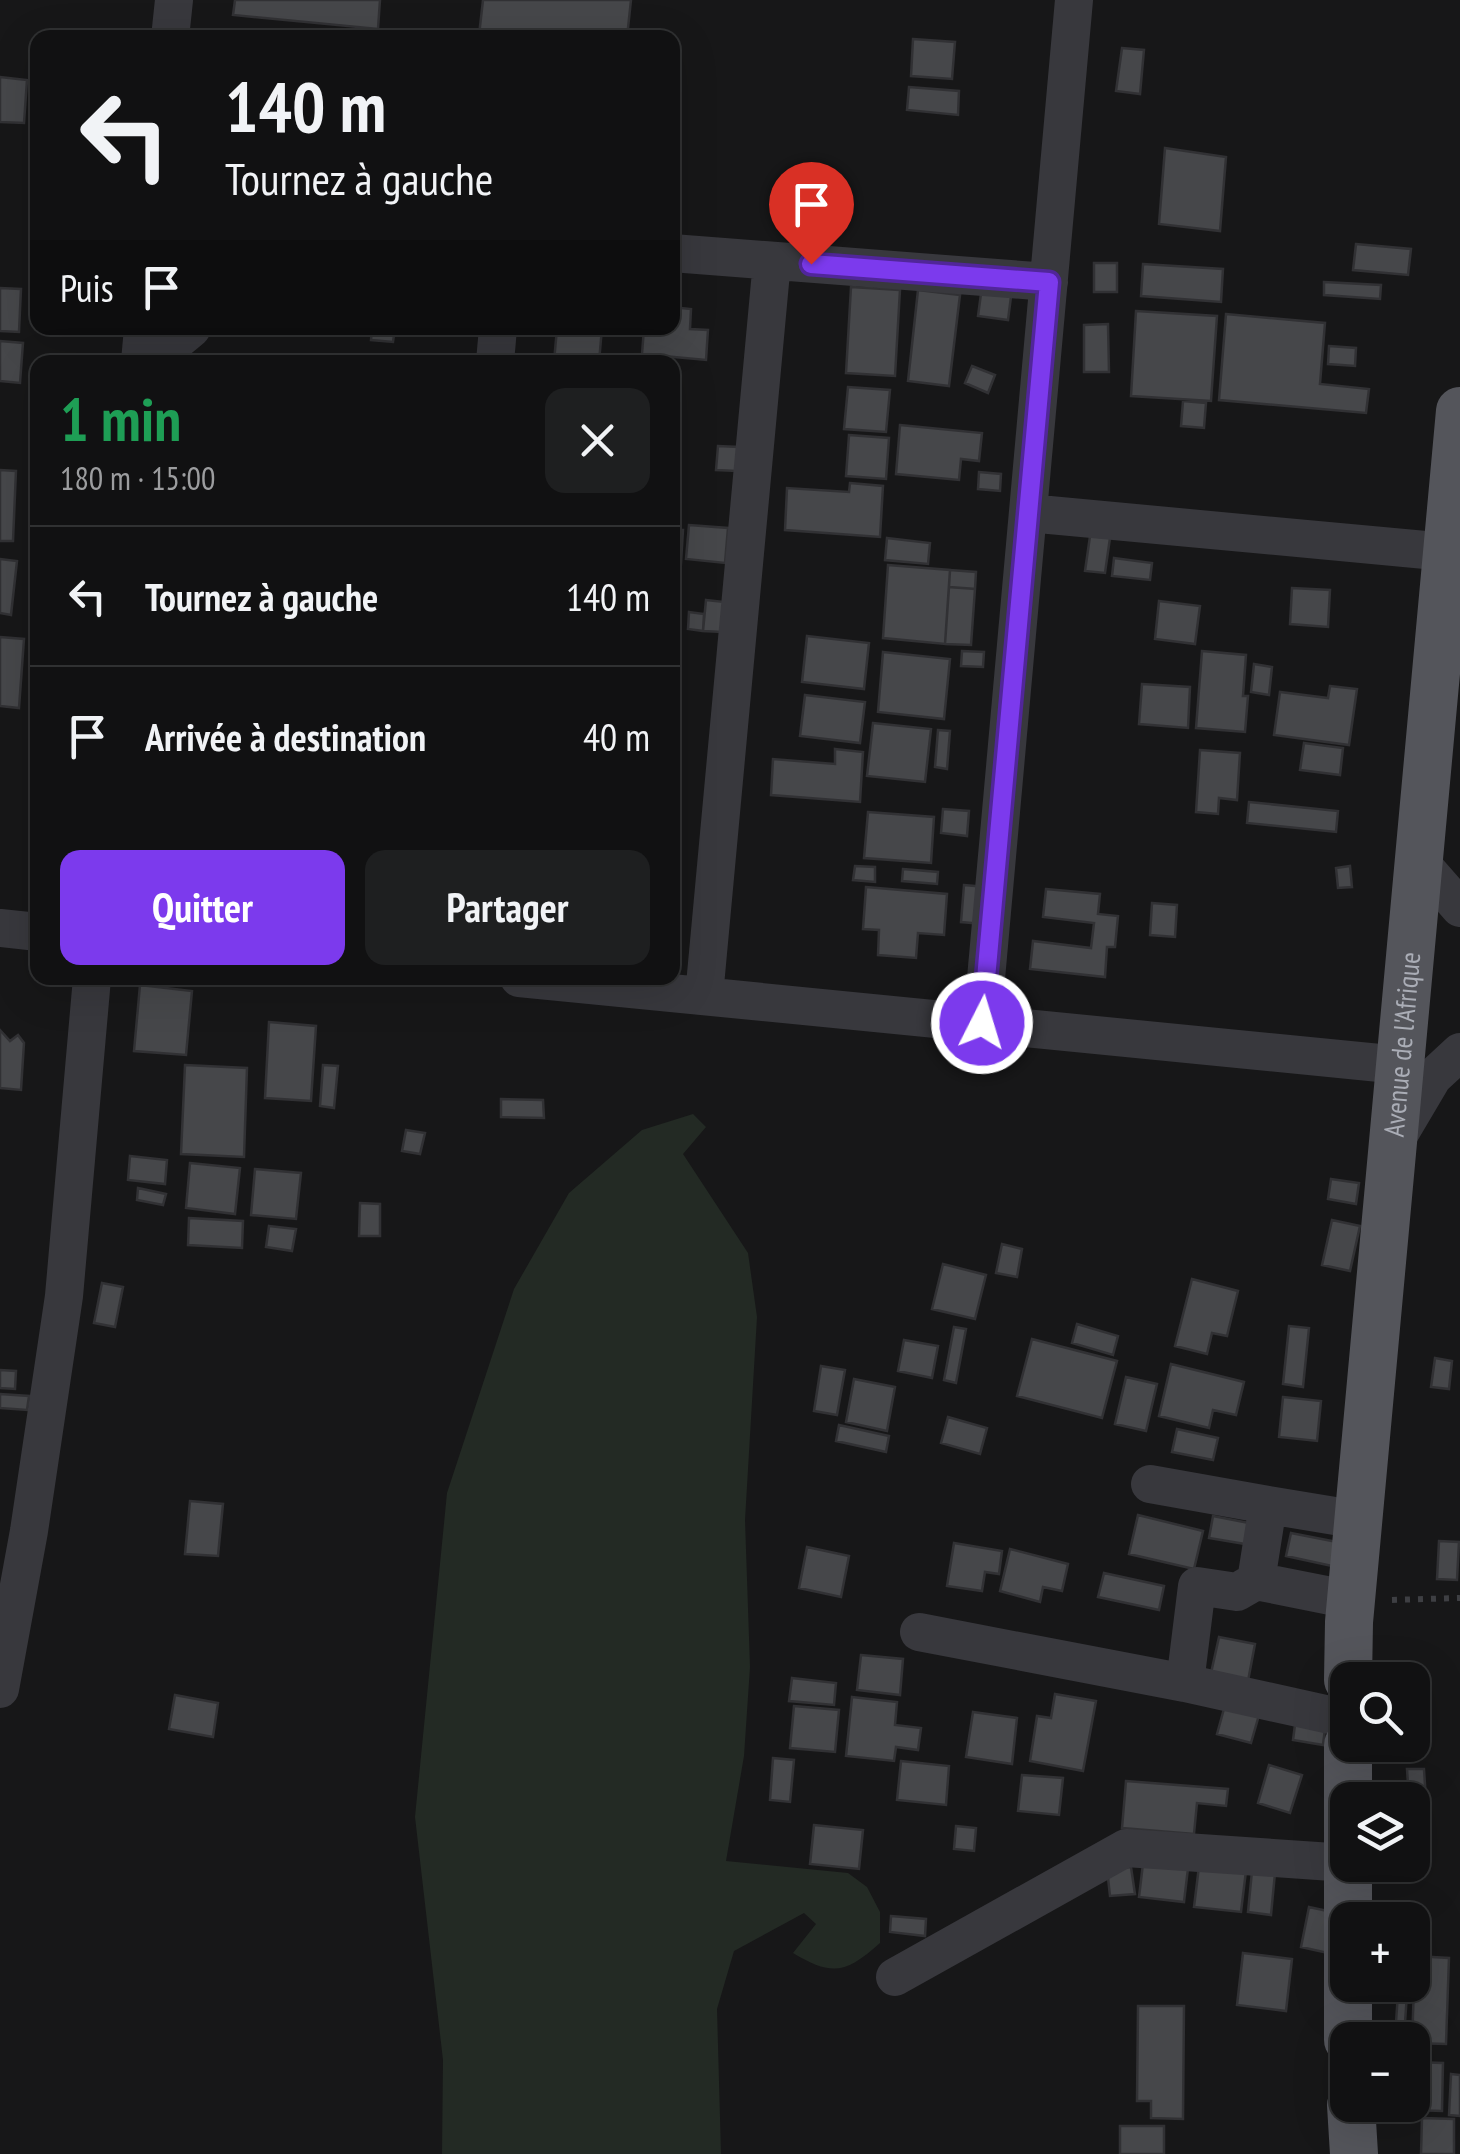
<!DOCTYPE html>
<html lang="fr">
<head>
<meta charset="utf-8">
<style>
	body { margin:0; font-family:"PT Sans Narrow",sans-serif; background:#1e1f20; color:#f1f3f6; height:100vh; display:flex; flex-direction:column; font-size:38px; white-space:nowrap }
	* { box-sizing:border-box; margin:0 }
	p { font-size:32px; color:#9c9d9f }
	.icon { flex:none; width:55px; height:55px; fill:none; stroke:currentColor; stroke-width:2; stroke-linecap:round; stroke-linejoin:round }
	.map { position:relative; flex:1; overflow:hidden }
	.side { position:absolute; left:30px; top:355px; width:650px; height:630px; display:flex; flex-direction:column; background:#111112; border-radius:20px; box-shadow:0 10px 40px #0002,0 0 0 2px #303132 }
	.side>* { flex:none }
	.top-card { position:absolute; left:30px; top:30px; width:650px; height:305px; border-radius:20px; box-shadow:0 10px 40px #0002,0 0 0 2px #303132; background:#111112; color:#f1f3f6; overflow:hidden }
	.buttons { position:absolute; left:1330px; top:1662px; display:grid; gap:20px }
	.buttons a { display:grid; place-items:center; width:100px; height:100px; border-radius:20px; background:#111112; box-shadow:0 10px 40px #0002,0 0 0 2px #303132; font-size:50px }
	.pin { position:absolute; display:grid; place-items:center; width:85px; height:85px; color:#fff; margin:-102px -42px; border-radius:50% 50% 50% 0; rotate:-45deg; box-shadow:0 0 10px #0007 }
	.pin .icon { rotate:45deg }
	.me { position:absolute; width:110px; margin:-55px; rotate:5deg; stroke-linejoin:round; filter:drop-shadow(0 0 8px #0008) }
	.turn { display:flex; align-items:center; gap:35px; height:210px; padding:0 30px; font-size:45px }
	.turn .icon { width:130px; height:130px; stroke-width:2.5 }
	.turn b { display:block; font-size:70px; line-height:85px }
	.then { display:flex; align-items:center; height:95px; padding:0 30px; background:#0003; gap:20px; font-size:38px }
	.round { display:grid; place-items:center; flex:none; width:105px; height:105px; border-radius:20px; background:#1e1f20 }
	.overview { display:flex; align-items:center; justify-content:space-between; height:170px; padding:0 30px }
	h1 { font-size:60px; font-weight:700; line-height:75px; color:#1e9e55 }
	.cta { display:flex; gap:20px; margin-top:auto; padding:20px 30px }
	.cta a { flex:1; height:115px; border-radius:20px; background:#7c3aed; color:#fff; font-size:40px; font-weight:700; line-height:115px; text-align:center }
	.cta a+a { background:#1e1f20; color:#f1f3f6 }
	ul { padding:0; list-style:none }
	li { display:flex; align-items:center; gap:30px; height:140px; padding:0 30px; border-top:2px solid #303132 }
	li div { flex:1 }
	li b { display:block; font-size:38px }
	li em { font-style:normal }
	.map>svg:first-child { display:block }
</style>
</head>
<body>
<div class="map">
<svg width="1460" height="2154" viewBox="0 0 1460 2154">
	<rect width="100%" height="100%" fill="#171718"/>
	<path fill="#232a24" d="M693,1114l13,13 -23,27 65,99 9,64 -12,203 5,147 -6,89 -18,105 122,12 19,14 13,25v31c-34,30 -47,34 -87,10l23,-29 -12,-11 -70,38 -17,58 4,145h-279l1,-94 -28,-243 32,-324 67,-204 55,-96 73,-63z"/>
	<path fill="#46474a" stroke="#313134" stroke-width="2.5" d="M235,0h145l-2,29 -145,-14z
		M483,0h148l-4,38 -148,-3z
		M913,39l42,3 -3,37 -41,-3z
		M1122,48l22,2 -4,44 -24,-3z
		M0,77l27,3 -3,43 -24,-1z
		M909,87l50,4 -1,24 -51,-5z
		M1165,148l61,9 -6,74 -61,-7z
		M1356,244l55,5 -3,26 -55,-5z
		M1094,263h23v29h-23z
		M1143,264l80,5 -2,33 -80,-6z
		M1324,282l57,3 -1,14 -56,-4z
		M982,286l30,3 -4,31 -30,-4z
		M851,287l49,3 -5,86 -49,-3z
		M0,288l21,1 -2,43 -19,-1z
		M918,290l42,5 -11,91 -41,-5z
		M672,307l19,2 -1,20 18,1 -2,30 -64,-6 2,-26h28z
		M1136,311l81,5 -6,85 -80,-5z
		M1226,314l99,9 -5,61 49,5 -3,24 -147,-13z
		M1108,324l1,48h-25v-47z
		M372,328h23l-2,14 -22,-2z
		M557,328h45l-3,34h-45z
		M0,341l23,2 -3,40 -20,-2z
		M1329,346l27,2 -1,18 -27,-2z
		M972,366l23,9 -7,18 -23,-10z
		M848,387l42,3 -4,42 -42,-3z
		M1183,401l23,2 -2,25 -23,-2z
		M900,425l82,8 -3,28 -18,-2 -2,21 -63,-6z
		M849,435l40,3 -3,41 -40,-3z
		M718,446l21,1 -2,24 -21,-1z
		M0,470l16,1 -3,70h-13z
		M979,472l22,2 -1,17 -22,-2z
		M850,483l33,3 -3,51 -95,-7 2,-42 62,4z
		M689,525l39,3 -3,35 -39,-4z
		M672,530h11l-6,98h-5z
		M1090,536l20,2 -5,35 -20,-2z
		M887,538l43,5 -2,21 -43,-4z
		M1114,558l38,5 -2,17 -38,-4z
		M0,559l17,2 -6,54 -11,-2z
		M888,565l62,5 -5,74 -62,-6z
		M950,570l26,2 -1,17 -26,-2z
		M949,587l26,2 -4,56 -26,-1z
		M1292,588l38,2 -2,37 -38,-3z
		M706,600l19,2 -3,30 -19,-1z
		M1159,601l41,5 -5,38 -40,-5z
		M689,612l15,2 -1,17 -15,-2z
		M807,636l62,7 -5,46 -62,-7z
		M0,637l24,2 -5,69 -19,-2z
		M962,651l22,1 -1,15 -22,-1z
		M1202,651l44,4 -3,41h5l-3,36 -49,-4z
		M883,652l67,7 -6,60 -66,-7z
		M1254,664l18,3 -3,28 -18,-3z
		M1142,684l48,3 -2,41 -49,-4z
		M1330,686l27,3 -8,56 -75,-10 6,-43 48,6z
		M805,695l60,7 -5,41 -60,-7z
		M873,723l58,6 -6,53 -58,-6z
		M938,730l12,1 -3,38 -12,-2z
		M1304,743l39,5 -3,27 -40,-5z
		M835,749l28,3 -3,50 -89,-7 2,-36 62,5z
		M1200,750l40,3 -3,47 -18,-2 -1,16 -22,-2z
		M1249,802l89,9 -2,21 -89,-9z
		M943,809l26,2 -2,25 -26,-3z
		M868,812l66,5 -3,46 -67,-5z
		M855,866l20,1v15l-22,-2z
		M1350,866l2,21 -14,1 -2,-20z
		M903,869l35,3 -1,12 -35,-3z
		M964,885l22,2 -4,37 -21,-2z
		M866,887l81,7 -3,41 -26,-2 -2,25 -38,-3 1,-25 -16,-1z
		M1046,889l54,5 -2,20 20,2 -3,31h-8l-2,30 -75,-8 3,-28 58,7 3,-25 -51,-6z
		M1152,903l25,2 -2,32 -25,-2z
		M140,985l52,6 -6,64 -52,-4z
		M269,1022l47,4 -5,75 -46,-3z
		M0,1030l10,11 8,-6 6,8 -3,47 -21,-2z
		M185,1065l62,3 -3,89 -63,-3z
		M323,1065l15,1 -4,42 -14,-2z
		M501,1099l42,1 1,18 -43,-1z
		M406,1130l19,3 -5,21 -18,-3z
		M130,1156l37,4 -2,24 -37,-4z
		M190,1163l50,5 -5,46 -49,-6z
		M255,1169l46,4 -5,46 -45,-4z
		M1331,1179l28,4 -3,21 -28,-5z
		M138,1188l28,6 -3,11 -26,-5z
		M360,1203l20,1v32h-21z
		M189,1218l54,3 -1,27 -54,-3z
		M1332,1220l28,6 -10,45 -28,-6z
		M269,1226l27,3 -4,22 -26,-4z
		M1002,1244l20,5 -5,28 -21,-4z
		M943,1264l43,11 -11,44 -43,-10z
		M1192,1279l46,12 -11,45 -15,-3 -5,21 -32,-8z
		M102,1283l21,4 -8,40 -21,-4z
		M1077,1324l41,12 -5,19 -41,-12z
		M1289,1326l20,2 -6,59 -20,-3z
		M954,1327l12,2 -10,54 -12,-3z
		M1032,1339l85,22 -15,57 -85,-22z
		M904,1340l34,6 -6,32 -34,-7z
		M1435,1358l17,3 -3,28 -18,-2z
		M1171,1364l73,18 -8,33 -23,-5 -4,18 -50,-12z
		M821,1366l24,4 -8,45 -23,-4z
		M0,1370l16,1 -1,18 -15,-1z
		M1126,1377l31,7 -11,47 -31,-7z
		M854,1379l41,8 -8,44 -41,-9z
		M0,1394l29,2 -2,14 -27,-2z
		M1283,1397l38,4 -4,40 -38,-4z
		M948,1417l39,11 -7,26 -39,-11z
		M839,1425l50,11 -3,16 -50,-11z
		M1177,1429l41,9 -5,22 -41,-8z
		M190,1501l33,3 -5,52 -33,-2z
		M1138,1515l65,16 -9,38 -65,-15z
		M1213,1516l36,7 -4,21 -36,-6z
		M1291,1533l46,9 -5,24 -46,-10z
		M1439,1541l20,1 -2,38 -20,-1z
		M954,1543l48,8 -3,23 -14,-2 -3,19 -35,-5z
		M807,1547l42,9 -8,41 -42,-9z
		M1010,1549l58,15 -6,27 -19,-4 -3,15 -40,-11z
		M1104,1573l60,13 -5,24 -61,-13z
		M1219,1637l36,7 -7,37 -37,-8z
		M861,1655l42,4 -3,36 -43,-5z
		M792,1678l44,5 -2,22 -45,-4z
		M1055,1694l41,7 -13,70 -53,-10 7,-45 14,2z
		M175,1695l43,8 -5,34 -44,-8z
		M852,1697l45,5 -2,23 26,3 -3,22 -22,-3 -2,14 -48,-5z
		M1225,1705l34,10 -8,28 -34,-9z
		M794,1706l45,4 -4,42 -45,-4z
		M973,1712l44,6 -5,46 -46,-7z
		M1296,1717l30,4 -3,24 -30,-5z
		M773,1758l21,2 -4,42 -20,-2z
		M901,1761l48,5 -3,39 -49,-5z
		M1269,1765l33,10 -12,38 -32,-10z
		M1407,1769h17l2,31h-17z
		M1022,1775l41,3 -4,37 -41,-4z
		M1126,1781l102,8 -2,17 -29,-3 -3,31 -72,-6z
		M814,1825l49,5 -4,39 -49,-5z
		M956,1826l20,2 -2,23 -20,-2z
		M1144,1855l45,5 -5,42 -45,-5z
		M1199,1866l47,5 -5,41 -47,-5z
		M1131,1867l4,27 -25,2 -3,-27z
		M1252,1871l23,2 -4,42 -23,-3z
		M1309,1907l28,6 -9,40 -27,-6z
		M891,1916l35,3 -1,17 -35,-4z
		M1243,1953l49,6 -6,52 -49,-6z
		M1415,1956l34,2 -3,86 -34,-1z
		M1398,1993l9,1 -3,43h-9z
		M1138,2006h46l-1,113 -32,-1v-17h-14z
		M1413,2062l30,1 -1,48 -31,-1z
		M1451,2074l9,1v41l-11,-1z
		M1422,2118l32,1v35h-33z
		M1120,2126h44v28h-44z"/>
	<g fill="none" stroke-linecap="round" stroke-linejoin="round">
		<path stroke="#3e3f43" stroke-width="6" stroke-dasharray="5 8" stroke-linecap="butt" d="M1392,1600l68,-2"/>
		<path stroke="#38383d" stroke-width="38" d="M170,38l4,-38
			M672,253l377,29
			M140,362l3,-34
			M151,362l41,-34
			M495,362l3,-34
			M1028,513l419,39
			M1419,861l41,47
			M0,928l38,4
			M519,978l881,87
			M704,996l68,-735
			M982,1023l92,-1023
			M1394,1143l39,-66 27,-25
			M1150,1484l118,21
			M1351,1600l-95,-19 12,-76 91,15
			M919,1632l266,51 163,36
			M1185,1683l12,-97 40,6 19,-11
			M0,1689l29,-158 35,-235 28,-318
			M895,1977l231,-129 221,15"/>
		<g stroke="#54555b" stroke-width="48">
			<path id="s1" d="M1348,1680l1,-58 111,-1211"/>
			<path d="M1348,1745v295"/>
			<path d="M1351,2105l3,49"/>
		</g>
	</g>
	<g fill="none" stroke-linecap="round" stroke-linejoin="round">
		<defs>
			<path id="route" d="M811,264l238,18 -67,741"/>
		</defs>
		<use href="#route" stroke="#51269a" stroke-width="25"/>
		<use href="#route" stroke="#7c3aed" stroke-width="18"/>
	</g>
	<g text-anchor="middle" stroke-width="9" stroke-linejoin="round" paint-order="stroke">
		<g font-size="28" fill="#aaadb6" stroke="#121213">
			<text dy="10" stroke="none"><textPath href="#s1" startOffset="638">Avenue de l'Afrique</textPath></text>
		</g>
	</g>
</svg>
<div class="buttons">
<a><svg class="icon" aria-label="search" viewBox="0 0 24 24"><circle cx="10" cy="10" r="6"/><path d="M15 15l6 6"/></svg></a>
<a><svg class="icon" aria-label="layers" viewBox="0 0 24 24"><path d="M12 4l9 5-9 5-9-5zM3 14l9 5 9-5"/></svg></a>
<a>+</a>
<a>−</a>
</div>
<div class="pin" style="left:811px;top:264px;background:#d93025"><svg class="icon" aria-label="arrive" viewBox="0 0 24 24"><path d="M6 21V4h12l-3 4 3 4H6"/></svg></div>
<svg class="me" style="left:982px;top:1023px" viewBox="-20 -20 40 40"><circle r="17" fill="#7c3aed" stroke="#fff" stroke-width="3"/><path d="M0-11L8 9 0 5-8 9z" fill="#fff"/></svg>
<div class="top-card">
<div class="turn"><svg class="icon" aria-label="left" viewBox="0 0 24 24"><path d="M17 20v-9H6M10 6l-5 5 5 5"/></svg><div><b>140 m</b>Tournez à gauche</div></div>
<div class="then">Puis<svg class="icon" aria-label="arrive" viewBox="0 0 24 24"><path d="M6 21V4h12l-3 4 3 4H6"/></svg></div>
</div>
<section class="side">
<div class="overview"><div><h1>1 min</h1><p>180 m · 15:00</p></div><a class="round"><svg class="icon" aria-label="close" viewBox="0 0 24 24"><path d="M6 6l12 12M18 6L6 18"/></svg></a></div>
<ul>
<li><svg class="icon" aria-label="left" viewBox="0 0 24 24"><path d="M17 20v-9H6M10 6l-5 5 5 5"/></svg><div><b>Tournez à gauche</b></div><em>140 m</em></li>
<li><svg class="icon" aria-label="arrive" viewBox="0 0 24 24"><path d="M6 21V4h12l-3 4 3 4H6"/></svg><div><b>Arrivée à destination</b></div><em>40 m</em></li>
</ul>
<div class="cta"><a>Quitter</a><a>Partager</a></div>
</section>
</div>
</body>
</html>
